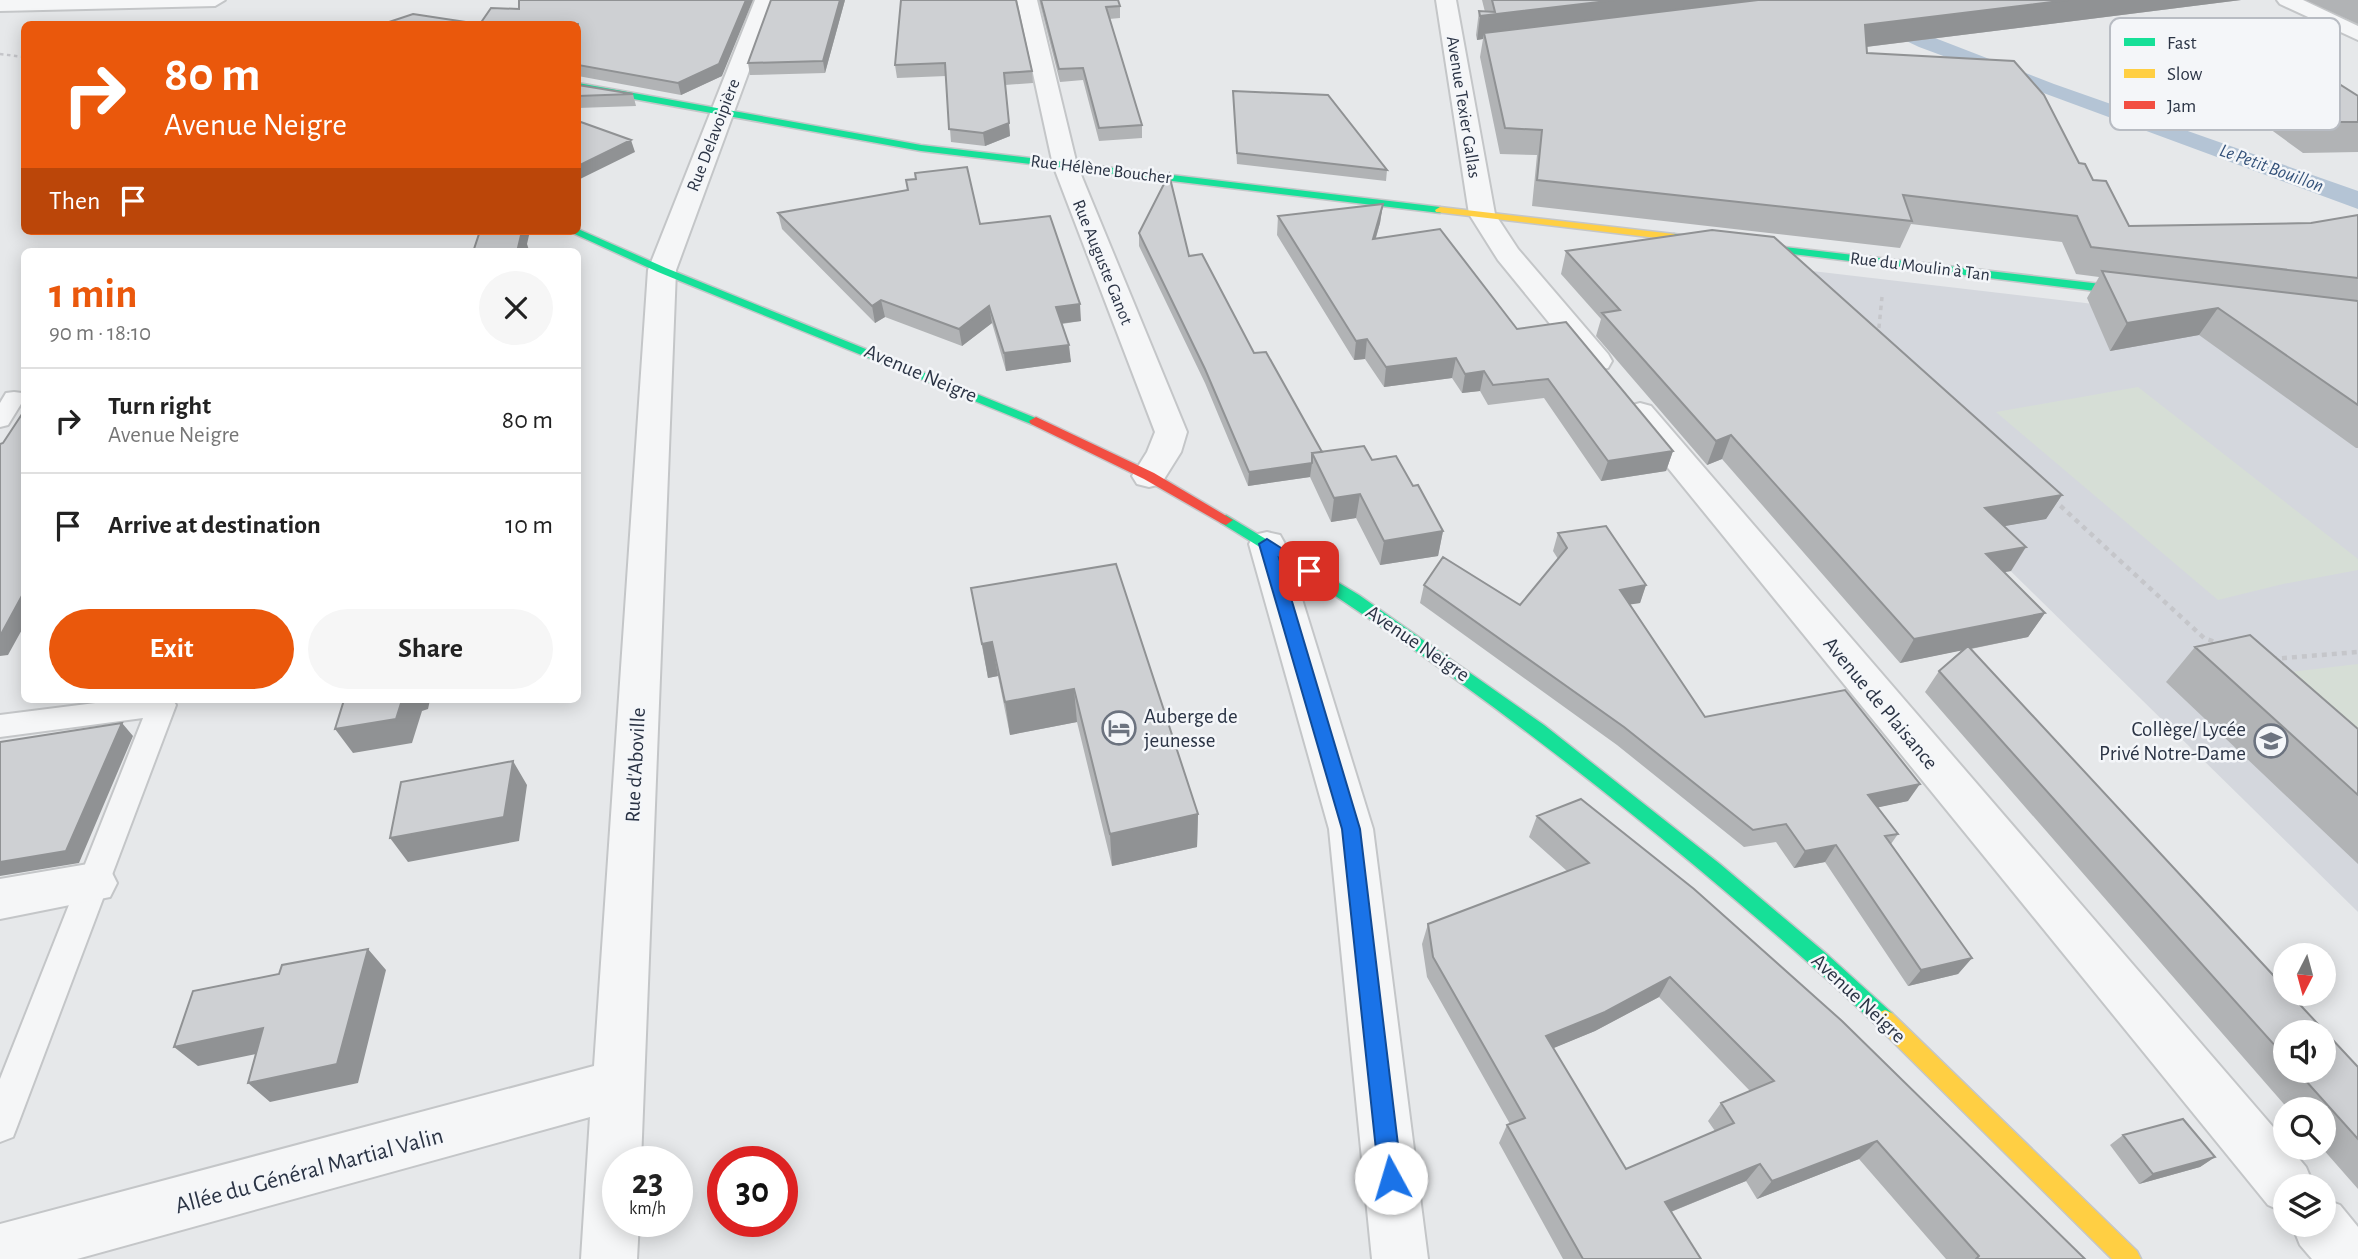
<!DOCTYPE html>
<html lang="en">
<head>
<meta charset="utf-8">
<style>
	body { margin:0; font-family:"Alegreya Sans",sans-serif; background:#f6f6f6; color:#222; height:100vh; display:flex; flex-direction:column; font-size:26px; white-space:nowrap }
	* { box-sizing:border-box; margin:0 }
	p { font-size:23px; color:#767676 }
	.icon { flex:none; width:38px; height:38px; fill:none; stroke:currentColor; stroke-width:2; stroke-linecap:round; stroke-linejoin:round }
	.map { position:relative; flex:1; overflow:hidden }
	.drawer { position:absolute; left:21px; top:248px; width:560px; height:455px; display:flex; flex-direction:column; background:#fff; border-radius:10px; box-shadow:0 4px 18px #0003 }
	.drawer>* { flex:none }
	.hud { position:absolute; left:21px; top:21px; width:560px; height:214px; border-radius:10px; box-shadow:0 4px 18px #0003; background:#ea580c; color:#fff; overflow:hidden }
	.needle { width:46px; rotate:186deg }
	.buttons { position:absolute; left:2273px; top:943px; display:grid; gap:14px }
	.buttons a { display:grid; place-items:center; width:63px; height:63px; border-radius:50%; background:#fff; box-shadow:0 4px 18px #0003; font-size:35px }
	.speed { position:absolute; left:602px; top:1146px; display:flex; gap:14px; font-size:35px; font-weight:700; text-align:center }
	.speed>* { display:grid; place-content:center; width:91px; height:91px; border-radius:50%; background:#fff; box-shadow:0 4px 18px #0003; line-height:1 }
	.speed small { font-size:18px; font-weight:400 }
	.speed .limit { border:10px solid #d22; background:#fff; color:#111 }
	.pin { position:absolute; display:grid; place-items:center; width:60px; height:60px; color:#fff; margin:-30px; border-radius:14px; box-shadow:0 4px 10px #0006 }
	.me { position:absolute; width:77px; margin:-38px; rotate:354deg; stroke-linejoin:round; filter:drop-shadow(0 0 5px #0008) }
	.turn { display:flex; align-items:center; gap:24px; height:147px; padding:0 28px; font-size:32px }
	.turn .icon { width:91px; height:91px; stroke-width:2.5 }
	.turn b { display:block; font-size:49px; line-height:60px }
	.then { display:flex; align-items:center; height:66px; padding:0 28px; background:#0003; gap:14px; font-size:26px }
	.round { display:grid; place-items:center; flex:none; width:74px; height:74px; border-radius:37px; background:#f6f6f6 }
	.overview { display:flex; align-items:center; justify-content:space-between; height:119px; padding:0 28px }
	h1 { font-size:42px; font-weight:700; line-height:52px; color:#ea580c }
	.cta { display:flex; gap:14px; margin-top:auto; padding:14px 28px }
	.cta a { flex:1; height:80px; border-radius:42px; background:#ea580c; color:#fff; font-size:28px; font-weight:700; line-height:80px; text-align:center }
	.cta a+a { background:#f6f6f6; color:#222 }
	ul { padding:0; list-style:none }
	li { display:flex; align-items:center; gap:21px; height:105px; padding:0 28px; border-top:2px solid #e0e0e0 }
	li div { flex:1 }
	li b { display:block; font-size:26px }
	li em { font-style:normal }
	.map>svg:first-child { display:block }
</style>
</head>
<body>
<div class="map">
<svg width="2358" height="1259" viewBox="0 0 2358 1259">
	<rect width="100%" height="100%" fill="#e6e8ea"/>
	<path fill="#d4d7dd" d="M1693,257l665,78v577l-381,-374z"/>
	<path fill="#d6ded6" d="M2138,387l220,172v11l-75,14 -65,16 -222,-188z
		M2358,664v81l-76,-72z"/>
	<path fill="#b4c4d5" d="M1843,11l79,22 132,51 304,107v18l-439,-162z"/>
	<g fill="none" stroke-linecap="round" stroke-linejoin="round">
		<defs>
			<path id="lane" d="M14,392l8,1 2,6 -16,26 -8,2v-24l6,-10z
				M119,700h54l3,5 -158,419 -5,13 -13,5v-63l143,-361 -143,19v-22z"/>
			<path id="street" d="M0,0h225l-10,6 -215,5z
				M755,0h20l-99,270 -35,892h-23v60h21l-2,37h-56l9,-142 -513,142h-77v-35l594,-158 54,-796z
				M1017,0h20l40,165 110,267 -6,20 -20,32 -12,3 -12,-3 -5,-8 15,-24 8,-20 -102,-267z
				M1436,0h20l39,214 23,35 90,105 4,7 -4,7 -11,2 -11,-2 -88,-108 -29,-46z
				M2277,0h26l55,26v14l-78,-36z
				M1640,403l11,3 635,736v6h4l16,19 8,19h-28v27l-18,-8 -639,-785 -5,-7 5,-7z
				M1267,532l13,3 5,9 88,285 55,430h-56l-43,-430 -80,-285 5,-9z
				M94,863l16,6 7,14 -7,14 -110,22v-40z
				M2324,1199l16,6 18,22v32h-46l-12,-14 -8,-20h32z"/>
			<path id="fast" d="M578,83l343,62 519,62 5,3 -5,3 -519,-62 -343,-62z
				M578,229l88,39 377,153 -7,4 -5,-1 -373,-152 -90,-41h10z
				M1674,234l470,55 6,4 -6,4 -474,-58 -2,-2z
				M1226,515l133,80 185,130 176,139 109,92 63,57 3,7 -3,7 -7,3 -7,-3c-59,-57 -121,-109 -184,-162 -150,-125 -306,-240 -473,-342l-2,-3z"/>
			<path id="slow" d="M1440,207l234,27 6,3 -6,3 -238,-28 -1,-2z
				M1885,1010l7,3 245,238 4,8h-29l-234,-232 -3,-7 3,-7z"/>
			<path id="jam" d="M1036,417l118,56 79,47 -7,5 -5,-2 -77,-44 -113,-55 -2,-3z"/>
		</defs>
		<use href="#lane" stroke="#c4c6c8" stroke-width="4"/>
		<use href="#street" stroke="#c4c6c8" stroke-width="4"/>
		<use href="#fast" stroke="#c4c6c8" stroke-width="3"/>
		<use href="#slow" stroke="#c4c6c8" stroke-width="3"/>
		<use href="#jam" stroke="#c4c6c8" stroke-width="3"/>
		<path stroke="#c5c6ca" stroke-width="2.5" stroke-dasharray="3.5 3.5" stroke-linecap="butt" d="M0,54l24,3"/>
		<path stroke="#c5c6ca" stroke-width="3.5" stroke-dasharray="4.5 4.5" stroke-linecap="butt" d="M1878,337l4,-40"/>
		<path stroke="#c5c6ca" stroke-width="4.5" stroke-dasharray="5 5" stroke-linecap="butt" d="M2053,499l151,139 17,6
			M2272,659l86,-7"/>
		<use href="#lane" fill="#f5f6f7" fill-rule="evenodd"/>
		<use href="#street" fill="#f5f6f7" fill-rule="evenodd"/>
		<use href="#fast" fill="#16e098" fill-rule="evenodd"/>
		<use href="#slow" fill="#ffcf43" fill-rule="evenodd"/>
		<use href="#jam" fill="#f24e42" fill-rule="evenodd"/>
	</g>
	<path fill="#b1b3b5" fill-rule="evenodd" d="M845,0l-20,73 -75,2 -2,-12z
		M901,0l131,71 1,12 -28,2 5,51 -25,10 -34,-4 -5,-66 -49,2 -2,-13z
		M1039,0h79l2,6v12l-11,1 33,106v13l-43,3 -16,-61 -23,2z
		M1482,0h759l-375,47 1,6 212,110 50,63 182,-3 47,-8v233h-2l-157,-113 -89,16 -23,-53 12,-21 -23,-3 -14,-32 -151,-18 -11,24 -368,-42 5,-51 -37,-1 -20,-97 3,-18 -6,1 -1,-5 3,-24 6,1z
		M2306,0h52v24z
		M578,24l144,52 -41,19 -103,-19v1z
		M2255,75l103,21v56l-55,1 -66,-48z
		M578,85l55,9 3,12 -58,2z
		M1233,91l154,79 -1,11 -149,-17z
		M1383,204l-3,19 -4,15 141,91 156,122 -7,20 -65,10 -57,-83 -56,7 -8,-14 -18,2 -10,-15 -68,9 -19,-28 -11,1 -77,-125 1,-19z
		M778,213l202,11 101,97 -19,3 9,38 -65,9 -14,-48 -30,23 -77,-29 -10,6 -93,-94z
		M1139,233l115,120 68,99 50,8 41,26 30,45 -5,25 -58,9 -24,-47 -25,4 -21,-45 -62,9 -43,-103 -66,-137z
		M1566,251l496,244 -16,24 -42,7 7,45 -7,1 41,41 -17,24 -57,12 387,418v122l-36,-41h2v-38h-35l-364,-418 14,-21 23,-21 -62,13 -178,-204 -15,6 -111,-129 5,-17 -40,-45zM2286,1032l38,39h-38z
		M1558,533l88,52 -6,18 -10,1 75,113 203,84 -30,6 20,27 -7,10 81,114 -14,16 -50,12 -83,-124 -31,6 -18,-26 -32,5 -127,-102 -197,-142 4,-18 96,20 38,-46 -5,-8z
		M971,588l227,226 -1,33 -85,19 -35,-144 -67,13 -12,-59 -10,2z
		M2195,647l163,82v135l-192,-182z
		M1537,816l548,443h-139l-87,-100 -102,40 -11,-18 -75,31 30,47h-138l-64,-116 8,-18 3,-1 -83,-147 -5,-33 6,-20 139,-53 -38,-34zM1659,997l91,94 -29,12 -13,18 7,10 -89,38 -73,-121 42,-17z
		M2123,1135l92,22 -15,10 -61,17 -29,-39z"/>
	<path fill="#909294" d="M746,0h7l-31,76 -41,19 -3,-12z
		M840,0h5l-20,73 -2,-12z
		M1616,0h181l-313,33 -1,6 -6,1 3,-24z
		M2068,0h173l-384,48 8,-23z
		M1009,123l1,13 -25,10 -2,-13z
		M631,140l4,12 -57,28v-14z
		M1383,204l-3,19 -10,34 3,-18z
		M519,231h11l-3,13 2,6v2h-12z
		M881,300l4,17 -10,6 -3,-17z
		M1080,304l1,17 -24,3 -1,-17z
		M989,306l3,17 -30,23 -3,-17z
		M2218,308l-19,27 -89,16 17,-28z
		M1367,339l-2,20 -11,1 2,-19z
		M1069,345l2,17 -65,9 -2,-18z
		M1456,358l-4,20 -68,9 2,-20z
		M1484,371l-4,20 -18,2 3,-19z
		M578,394l3,9 -3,29z
		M1731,435l-9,24 -15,6 9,-24z
		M1673,451l-7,20 -65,10 7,-20z
		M1312,463l-2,14 -62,9 1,-14z
		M1360,494l-4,24 -25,4 3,-24z
		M2062,495l-16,24 -75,13 14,-24z
		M1443,531l-5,25 -58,9 4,-24z
		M2026,547l-15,24 -40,7 15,-24z
		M1646,585l-6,18 -26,4 6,-17z
		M24,592v34l-16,29 -8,1v-20z
		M2045,613l-17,24 -128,26 14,-24z
		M992,642l6,34 -10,2 -6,-34z
		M1074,689l3,33 -67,13 -5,-33z
		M402,700h28l-2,9 -6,2 -10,32 -59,10 -18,-24z
		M122,723l11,13 -54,127 -79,13v-14z
		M513,761l14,24 -8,56 -111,21 -18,-24z
		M1920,784l-12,17 -51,11 11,-17z
		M1198,814l-1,33 -85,19 -2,-32z
		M1836,845l-11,17 -31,6 11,-17z
		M368,949l18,21 -28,113 -88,19 -22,-19z
		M1972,958l-14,16 -50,12 13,-16z
		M1670,977l-11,20 -64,34 -58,24 9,-19z
		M263,1028l22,20 -87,18 -24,-19z
		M1877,1141l-18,18 -102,40 15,-18z
		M2215,1157l-15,10 -61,17 14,-10z
		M1760,1164l-14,17 -93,38 12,-17z"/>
	<path fill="#ced0d3" stroke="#909294" stroke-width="2" fill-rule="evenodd" d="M519,0h227l-27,64 -41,19 -100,-18v-41h-98l11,-16 28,1z
		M771,0h69l-17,61 -75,2z
		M901,0h115l16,71 -28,2 5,50 -26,10 -34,-4 -4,-66 -50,2z
		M1041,0h77l2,6 -14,1 36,118 -43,3 -16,-60 -24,1z
		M1492,0h124l-136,16 -1,-5 16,1z
		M1758,0h310l-203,25 2,28 147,8 30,34 35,68 6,1 8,16 13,1 23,45 182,-3 47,-8v63l-267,-31 -14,-31 -174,-21 9,26 -375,-41 5,-50 -37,-2 -21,-95z
		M413,14l66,10h-96z
		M2255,75h70l33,21v26h-35z
		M578,85l55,9 -55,2z
		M1233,91l95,4 59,75 -150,-17z
		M578,121l53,19 -53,26z
		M967,167l13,57 70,-8 30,88 -24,3 13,38 -65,8 -15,-47 -30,23 -78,-29 -9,6 -94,-93 130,-23 -2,-10 10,-1 -1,-6z
		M1169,174l20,82 13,-2 52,99 12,-1 56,100 -10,1v10l-63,9 -44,-103 -66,-136z
		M1383,204l-10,35 67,-10 77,100 49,-7 107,129 -65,10 -60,-82 -55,6 -9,-14 -19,3 -9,-16 -70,9 -19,-28 -11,2 -78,-125z
		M1712,230l62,7 288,258 -77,13 41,39 -40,7 59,59 -131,26 -183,-204 -15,6 -114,-128 18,-3 -54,-59z
		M480,231h42l-5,21h-44z
		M2102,271l256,30v104l-140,-97 -91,15z
		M24,411v181l-24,44v-192l3,-1z
		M1364,446l8,14 24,-4 17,30 5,-1 25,46 -59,10 -24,-47 -26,4 -22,-45z
		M1606,526l40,59 -26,5 85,127 140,-27 75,94 -52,11 30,39 -13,2 87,122 -51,12 -85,-125 -31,6 -19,-27 -33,6 -129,-103 -200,-142 19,-28 77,48 47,-57 -9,-15z
		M1116,564l82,250 -88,20 -36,-145 -69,13 -13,-60 -10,2 -11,-56z
		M2250,635l108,94v66l-163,-148z
		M1968,646l318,343v5h4l68,73v72l-61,-68h27v-39h-38v26l-347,-387z
		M344,700h58l-6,19 -61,10z
		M122,723l-56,128 -66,11v-120z
		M513,761l-9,56 -114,21 11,-56z
		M1581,799l113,90 148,132 243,238h-109l3,-3 -102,-115 -105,40 -12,-17 -95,38 36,57h-118l-76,-134 18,-7 -92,-161 -5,-33 161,-61 -52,-47zM1670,977l104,104 -53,22 13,20 -108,46 -80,-133 59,-24z
		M368,949l-31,115 -89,19 15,-55 -89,19 19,-56 86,-17 3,-9z
		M2183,1119l32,38 -62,17 -30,-39z"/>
	<path fill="#1a73e8" stroke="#114b97" stroke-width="2" d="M1267,539l50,32 -8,5 -30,-18 81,271 42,349 -3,8 -8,4 -8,-4 -4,-8 -37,-349 -83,-285z"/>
	<defs>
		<symbol id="hotel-ring" viewBox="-11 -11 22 22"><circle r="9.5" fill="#f4f6f9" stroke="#6c737f" stroke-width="1.5"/><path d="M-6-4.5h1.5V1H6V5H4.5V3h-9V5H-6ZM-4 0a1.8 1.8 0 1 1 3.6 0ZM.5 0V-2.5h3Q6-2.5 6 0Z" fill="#6c737f"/></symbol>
		<symbol id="school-ring" viewBox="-11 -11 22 22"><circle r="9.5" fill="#f4f6f9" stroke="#6c737f" stroke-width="1.5"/><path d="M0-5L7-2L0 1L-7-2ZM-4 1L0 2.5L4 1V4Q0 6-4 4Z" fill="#6c737f"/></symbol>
	</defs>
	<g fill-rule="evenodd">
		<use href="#hotel-ring" x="1100" y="709" width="38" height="38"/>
		<use href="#school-ring" x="2252" y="722" width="38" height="38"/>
	</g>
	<g text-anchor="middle" stroke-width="5" stroke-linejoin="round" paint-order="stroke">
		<g font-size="18" fill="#2b3445" stroke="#f4f6f9">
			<text transform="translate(1464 107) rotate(81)" y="6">Avenue Texier Gallas</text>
			<text transform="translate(713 135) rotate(-69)" y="6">Rue Delavoipière</text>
			<text transform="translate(1101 169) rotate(7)" y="6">Rue Hélène Boucher</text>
			<text transform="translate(1103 262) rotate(68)" y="6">Rue Auguste Ganot</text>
			<text transform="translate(1920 266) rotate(7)" y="6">Rue du Moulin à Tan</text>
		</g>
		<g font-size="19" font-style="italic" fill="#34527a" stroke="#f4f6f9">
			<text transform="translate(2272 167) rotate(20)" y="7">Le Petit Bouillon</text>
		</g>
		<g font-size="21" fill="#2b3445" stroke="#f4f6f9">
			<text transform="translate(921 373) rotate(23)" y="7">Avenue Neigre</text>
			<text transform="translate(1418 643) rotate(34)" y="7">Avenue Neigre</text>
			<text transform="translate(1881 703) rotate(50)" y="7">Avenue de Plaisance</text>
			<text transform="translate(635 765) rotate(-87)" y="7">Rue d'Aboville</text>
			<text transform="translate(1859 998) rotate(43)" y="7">Avenue Neigre</text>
		</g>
		<g font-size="21" fill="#2b3445" stroke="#f4f6f9" text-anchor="start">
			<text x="1144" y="723">Auberge de<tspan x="1144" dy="24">jeunesse</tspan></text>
			<text x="2246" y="736" text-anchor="end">Collège/ Lycée<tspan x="2246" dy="24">Privé Notre-Dame</tspan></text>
		</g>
		<g font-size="24" fill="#2b3445" stroke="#f4f6f9">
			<text transform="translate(309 1170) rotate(-15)" y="8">Allée du Général Martial Valin</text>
		</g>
	</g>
	<rect x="2110" y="18" width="230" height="112" rx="10" fill="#f4f6f9" stroke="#b8bcc3" stroke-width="2"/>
	<rect x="2124" y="38" width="31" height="8" fill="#16e098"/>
	<rect x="2124" y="69" width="31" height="9" fill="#ffcf43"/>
	<rect x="2124" y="101" width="31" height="8" fill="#f24e42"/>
	<g font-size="19" fill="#2b3445">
		<text x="2167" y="49">Fast</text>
		<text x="2167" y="80">Slow</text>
		<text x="2167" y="112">Jam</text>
	</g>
</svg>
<div class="buttons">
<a><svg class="needle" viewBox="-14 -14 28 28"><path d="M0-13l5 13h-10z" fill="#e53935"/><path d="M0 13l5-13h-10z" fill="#767676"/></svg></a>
<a><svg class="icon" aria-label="sound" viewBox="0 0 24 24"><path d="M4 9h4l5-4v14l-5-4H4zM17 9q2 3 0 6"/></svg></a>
<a><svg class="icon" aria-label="search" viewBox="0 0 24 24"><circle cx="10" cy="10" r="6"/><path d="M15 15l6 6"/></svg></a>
<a><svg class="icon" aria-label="layers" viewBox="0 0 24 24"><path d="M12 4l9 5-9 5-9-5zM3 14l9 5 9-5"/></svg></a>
</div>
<div class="speed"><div>23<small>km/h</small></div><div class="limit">30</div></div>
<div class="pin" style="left:1309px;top:571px;background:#d93025"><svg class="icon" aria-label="arrive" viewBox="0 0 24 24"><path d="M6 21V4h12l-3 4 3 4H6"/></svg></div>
<svg class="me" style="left:1391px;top:1178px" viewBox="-20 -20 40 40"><circle r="19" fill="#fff"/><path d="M0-13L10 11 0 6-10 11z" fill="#1a73e8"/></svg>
<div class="hud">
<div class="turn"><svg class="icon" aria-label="right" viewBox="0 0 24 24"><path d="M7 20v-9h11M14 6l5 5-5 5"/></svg><div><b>80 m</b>Avenue Neigre</div></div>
<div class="then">Then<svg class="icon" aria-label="arrive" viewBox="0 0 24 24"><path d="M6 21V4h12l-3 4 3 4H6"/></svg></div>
</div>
<section class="drawer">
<div class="overview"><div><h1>1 min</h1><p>90 m · 18:10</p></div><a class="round"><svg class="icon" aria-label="close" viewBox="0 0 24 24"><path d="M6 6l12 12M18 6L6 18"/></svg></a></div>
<ul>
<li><svg class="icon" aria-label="right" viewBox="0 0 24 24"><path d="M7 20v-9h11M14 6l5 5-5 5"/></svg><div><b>Turn right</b><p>Avenue Neigre</p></div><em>80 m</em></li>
<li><svg class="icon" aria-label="arrive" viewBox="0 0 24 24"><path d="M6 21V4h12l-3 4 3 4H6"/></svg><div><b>Arrive at destination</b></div><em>10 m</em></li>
</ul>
<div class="cta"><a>Exit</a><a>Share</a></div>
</section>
</div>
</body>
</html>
